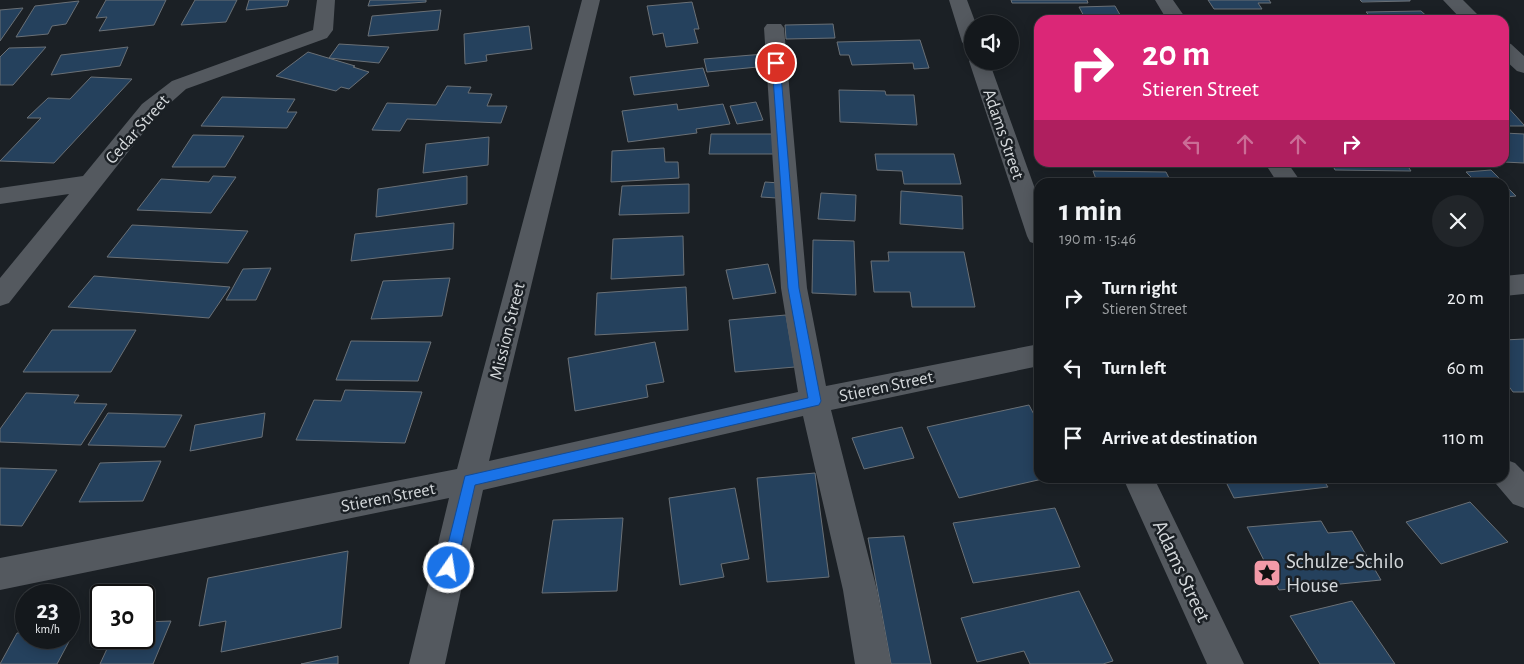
<!DOCTYPE html>
<html lang="en">
<head>
<meta charset="utf-8">
<style>
	body { margin:0; font-family:"Alegreya Sans",sans-serif; background:#212529; color:#f1f3f6; height:100vh; display:flex; flex-direction:column; font-size:19px; white-space:nowrap }
	* { box-sizing:border-box; margin:0 }
	p { font-size:16px; color:#9da0a3 }
	.icon { flex:none; width:28px; height:28px; fill:none; stroke:currentColor; stroke-width:2; stroke-linecap:round; stroke-linejoin:round }
	.map { position:relative; flex:1; overflow:hidden }
	.drawer { position:absolute; left:1034px; top:178px; width:475px; height:305px; display:flex; flex-direction:column; background:#14181c; border-radius:15px; box-shadow:0 2px 12px #0003,0 0 0 1px #33373b }
	.drawer>* { flex:none }
	.guide { position:absolute; left:1034px; top:15px; width:475px; height:152px; border-radius:15px; box-shadow:0 2px 12px #0003,0 0 0 1px #33373b; background:#db2777; color:#fff; overflow:hidden }
	.controls { position:absolute; left:964px; top:15px; display:grid; gap:10px }
	.controls a { display:grid; place-items:center; width:55px; height:55px; border-radius:50%; background:#14181c; box-shadow:0 2px 12px #0003,0 0 0 1px #33373b; font-size:25px }
	.speed { position:absolute; left:15px; top:584px; display:flex; gap:10px; font-size:25px; font-weight:700; text-align:center }
	.speed>* { display:grid; place-content:center; width:65px; height:65px; border-radius:50%; background:#14181c; box-shadow:0 2px 12px #0003,0 0 0 1px #33373b; line-height:1 }
	.speed small { font-size:12px; font-weight:400 }
	.speed .limit { border:2px solid #111; border-radius:8px; background:#fff; color:#111 }
	.pin { position:absolute; display:grid; place-items:center; width:42px; height:42px; color:#fff; margin:-21px; border:2px solid #fff; border-radius:50%; box-shadow:0 1px 5px #0007 }
	.me { position:absolute; width:55px; margin:-28px; rotate:13deg; stroke-linejoin:round; filter:drop-shadow(0 0 4px #0008) }
	.turn { display:flex; align-items:center; gap:18px; height:105px; padding:0 25px; font-size:22px }
	.turn .icon { width:65px; height:65px; stroke-width:2.5 }
	.turn b { display:block; font-size:35px; line-height:42px }
	.lanes { display:flex; align-items:center; height:48px; padding:0 25px; background:#0003; justify-content:center; gap:25px; direction:ltr }
	.lanes .off { opacity:.35 }
	.round { display:grid; place-items:center; flex:none; width:52px; height:52px; border-radius:26px; background:#212529 }
	.summary { display:flex; align-items:center; justify-content:space-between; height:85px; padding:0 25px }
	h1 { font-size:30px; font-weight:600; line-height:38px }
	ul { padding:0; list-style:none }
	li { display:flex; align-items:center; gap:15px; height:70px; padding:0 25px }
	li div { flex:1 }
	li b { display:block; font-size:19px }
	li em { font-style:normal }
	.map>svg:first-child { display:block }
</style>
</head>
<body>
<div class="map">
<svg width="1524" height="664" viewBox="0 0 1524 664">
	<rect width="100%" height="100%" fill="#1b2025"/>
	<path fill="#25415d" stroke="#6a7076" d="M106,0h60l-12,25 -55,6 8,-14 -11,1z
		M195,0h42l-11,22 -45,3z
		M249,0h40l-2,6 -41,4z
		M370,0h56v2l-58,4z
		M1011,0h76l1,3h-76z
		M1208,0h61l2,3h-13l4,6h-48z
		M1360,0h50v1l-48,1z
		M79,1l-13,23 -14,2 -4,8 -32,3 19,-31z
		M692,2l7,27h-5l4,14 -32,4 -3,-14 -10,2 -6,-29z
		M1115,6l8,14h-37l-7,-13z
		M23,8l-23,33v-31z
		M441,10l-3,20 -70,6 4,-20z
		M1421,11l10,9h-57l-8,-8z
		M1220,16l66,1 2,3h-66z
		M833,24l2,14 -49,1 -1,-14z
		M529,26l3,23 -46,6 1,6 -22,3 -1,-30z
		M920,40l9,28 -15,1 -1,-6 -61,2 -3,-10h-9l-3,-13z
		M339,44l50,3 -10,16 -50,-5z
		M46,47l-33,38h-13v-28l9,-9z
		M128,47l-8,19 -69,9 10,-20z
		M308,52l47,14 -2,1 16,5 -20,17 -8,-2 -5,4 -60,-15z
		M764,54l4,12 -61,6 -3,-13z
		M703,68l6,18 -75,9 -4,-18z
		M91,77l41,2 -78,84 -54,-2 41,-43h-14l21,-20 22,1z
		M447,86l24,1 -3,6 24,1 -5,12h20l-6,17 -94,-4 -7,12 -28,-1 15,-27 49,2z
		M839,90l46,1 1,4h28l3,30 -77,-3z
		M222,97l73,2 -8,13h10l-10,16 -86,-2z
		M756,102l7,18 -26,4 -7,-18z
		M1504,103l20,22v1h-20z
		M677,104l1,6 45,-6 7,20 -34,5 1,4 -69,9 -6,-31z
		M1504,133l20,1v29l-20,-1z
		M711,134h64l1,20h-67z
		M193,135l51,1 -19,31h-53z
		M489,137l-1,28 -65,8 3,-29z
		M664,148l1,14h13l1,16 -68,4 1,-31z
		M875,154h79l7,30h-57l-2,-13 -25,-1z
		M1331,162h74l6,9 -76,-1z
		M1491,170l12,12h-27l-10,-10z
		M1093,171l73,1 5,10h-74z
		M213,176l23,1 -25,36 -74,-3 24,-31 48,3z
		M467,176v28l-91,13 2,-28z
		M765,182l15,1 -3,15 -16,-1z
		M689,184v29l-70,2 3,-29z
		M1504,184l12,12 -12,1z
		M901,191l61,5 1,33 -63,-5z
		M821,193l35,2 -1,26 -37,-2z
		M454,223l-1,26 -102,12 4,-27z
		M132,225l116,6 -20,32 -121,-6z
		M683,236l1,39 -73,4 2,-40z
		M813,240l41,1 2,54 -44,-2z
		M888,252h76l11,55h-63l-2,-15h-36l-3,-31h18z
		M768,264l8,29 -43,6 -7,-29z
		M271,268l-15,32h-30l17,-31z
		M94,276l136,11 -21,31 -141,-11z
		M450,278l-8,38 -71,3 12,-38z
		M686,287l2,43 -93,5 2,-42z
		M786,315l9,52 -60,5 -6,-52z
		M52,330h84l-25,42h-88z
		M1524,339v53h-11l-9,-12v-40z
		M351,341l80,1 -13,39 -82,-1z
		M655,342l9,40 -18,3 2,12 -73,14 -7,-53z
		M345,390l77,2 -17,51 -109,-3 18,-40 27,1z
		M26,393l53,2 -5,8 33,1 -26,41 -81,-3v-13z
		M1029,405l10,19v54h8l-88,20 -32,-71z
		M108,413l74,2 -17,32 -77,-2z
		M265,413l-3,24 -72,14 5,-26z
		M902,427l12,31 -50,11 -12,-31z
		M161,461l-18,40 -64,1 21,-39z
		M0,468l57,2 -35,56 -22,-1z
		M815,473l14,104 -62,5 -10,-104z
		M1224,478h98l6,9 -94,11z
		M735,488l14,71 -28,5 3,13 -44,8 -11,-87z
		M1470,502l38,40 -67,22 -35,-42z
		M1055,508l25,59 -107,16 -20,-60z
		M623,518l-6,73 -75,2 11,-73z
		M1321,521l7,12 24,-2 29,49 -102,10 -32,-63z
		M904,536l27,128h-40l-23,-126z
		M348,551l-7,77 -120,24 5,-31 -27,5 9,-48z
		M1079,591l34,70 -10,3h-73l-6,-13 -47,11 -16,-44z
		M1352,601l43,63h-75l-30,-48z
		M171,621l-18,43h-53l12,-26h32v-16z
		M17,633h9v5h43v-4h4l-16,30h-57z
		M338,656v8h-37z"/>
	<g fill="none" stroke-linecap="round" stroke-linejoin="round">
		<path fill="#54595f" fill-rule="evenodd" d="M317,0h18l-2,30 -6,8 -141,51 -28,25 -149,189 -9,3v-28l69,-84 -69,10v-16l83,-12 59,-72 30,-23 141,-51z
			M582,0h18l-111,461 309,-69 -17,-104 -17,-260 3,-4h14l3,4 23,260 19,98 213,-42v22l-208,44 46,180 14,74h-36l-12,-74 -40,-174 -320,74 -38,174h-36l40,-166 -449,92v-32l457,-89z
			M949,0h18l9,24h-4v24l-7,-2 -3,-4z
			M1155,0h18l14,20h-20z
			M1443,0h20l20,20h-21z
			M1504,42l7,2 13,12v17l-7,-2 -13,-12z
			M972,57v4h17l50,139v45l-9,-3 -3,-6 -58,-175z
			M1264,162h23l14,20h-24z
			M1524,274v20l-20,2v-20z
			M1504,459l11,4 9,9v36l-11,-4 -22,-26h13z
			M1123,478h31l90,186h-37z"/>
	</g>
	<path fill="#1a73e8" stroke="#114b97" d="M776,60l4,3 19,225 22,113 -2,4 -344,80 -19,83 -2,4 -5,2 -5,-2 -2,-4 23,-92 343,-78 -20,-110 -16,-225z"/>
	<defs>
		<symbol id="sight-square" viewBox="-11 -11 22 22"><rect x="-9" y="-9" width="18" height="18" rx="4" fill="#f39aa8" stroke="#1b2025"/><path d="M0-6L1.8-2.2L6-1.7L2.9 1.2L3.7 5.4L0 3.3L-3.7 5.4L-2.9 1.2L-6-1.7L-1.8-2.2Z" fill="#111"/></symbol>
	</defs>
	<g fill-rule="evenodd">
		<use href="#sight-square" x="1251" y="557" width="32" height="32"/>
	</g>
	<g text-anchor="middle" stroke-width="5" stroke-linejoin="round" paint-order="stroke">
		<g font-size="18" fill="#d4d8db" stroke="#1b2025">
			<text transform="translate(137 129) rotate(-48)" y="6">Cedar Street</text>
			<text transform="translate(1004 134) rotate(71)" y="6">Adams Street</text>
			<text transform="translate(507 331) rotate(-76)" y="6">Mission Street</text>
			<text transform="translate(886 386) rotate(-12)" y="6">Stieren Street</text>
			<text transform="translate(388 497) rotate(-11)" y="6">Stieren Street</text>
		</g>
		<g font-size="21" fill="#d4d8db" stroke="#1b2025" text-anchor="start">
			<text x="1286" y="568">Schulze-Schilo<tspan x="1286" dy="24">House</tspan></text>
		</g>
		<g font-size="21" fill="#d4d8db" stroke="#1b2025">
			<text transform="translate(1182 571) rotate(65)" y="7">Adams Street</text>
		</g>
	</g>
</svg>
<div class="controls">
<a><svg class="icon" aria-label="sound" viewBox="0 0 24 24"><path d="M4 9h4l5-4v14l-5-4H4zM17 9q2 3 0 6"/></svg></a>
</div>
<div class="speed"><div>23<small>km/h</small></div><div class="limit">30</div></div>
<div class="pin" style="left:776px;top:63px;background:#d93025"><svg class="icon" aria-label="arrive" viewBox="0 0 24 24"><path d="M6 21V4h12l-3 4 3 4H6"/></svg></div>
<svg class="me" style="left:449px;top:568px" viewBox="-20 -20 40 40"><circle r="17" fill="#1a73e8" stroke="#fff" stroke-width="3"/><path d="M0-11L8 9 0 5-8 9z" fill="#fff"/></svg>
<div class="guide">
<div class="turn"><svg class="icon" aria-label="right" viewBox="0 0 24 24"><path d="M7 20v-9h11M14 6l5 5-5 5"/></svg><div><b>20 m</b>Stieren Street</div></div>
<div class="lanes"><svg class="icon off" aria-label="left" viewBox="0 0 24 24"><path d="M17 20v-9H6M10 6l-5 5 5 5"/></svg><svg class="icon off" aria-label="ahead" viewBox="0 0 24 24"><path d="M12 20V5M6 11l6-6 6 6"/></svg><svg class="icon off" aria-label="ahead" viewBox="0 0 24 24"><path d="M12 20V5M6 11l6-6 6 6"/></svg><svg class="icon" aria-label="right" viewBox="0 0 24 24"><path d="M7 20v-9h11M14 6l5 5-5 5"/></svg></div>
</div>
<section class="drawer">
<div class="summary"><div><h1>1 min</h1><p>190 m · 15:46</p></div><a class="round"><svg class="icon" aria-label="close" viewBox="0 0 24 24"><path d="M6 6l12 12M18 6L6 18"/></svg></a></div>
<ul>
<li><svg class="icon" aria-label="right" viewBox="0 0 24 24"><path d="M7 20v-9h11M14 6l5 5-5 5"/></svg><div><b>Turn right</b><p>Stieren Street</p></div><em>20 m</em></li>
<li><svg class="icon" aria-label="left" viewBox="0 0 24 24"><path d="M17 20v-9H6M10 6l-5 5 5 5"/></svg><div><b>Turn left</b></div><em>60 m</em></li>
<li><svg class="icon" aria-label="arrive" viewBox="0 0 24 24"><path d="M6 21V4h12l-3 4 3 4H6"/></svg><div><b>Arrive at destination</b></div><em>110 m</em></li>
</ul>
</section>
</div>
</body>
</html>
